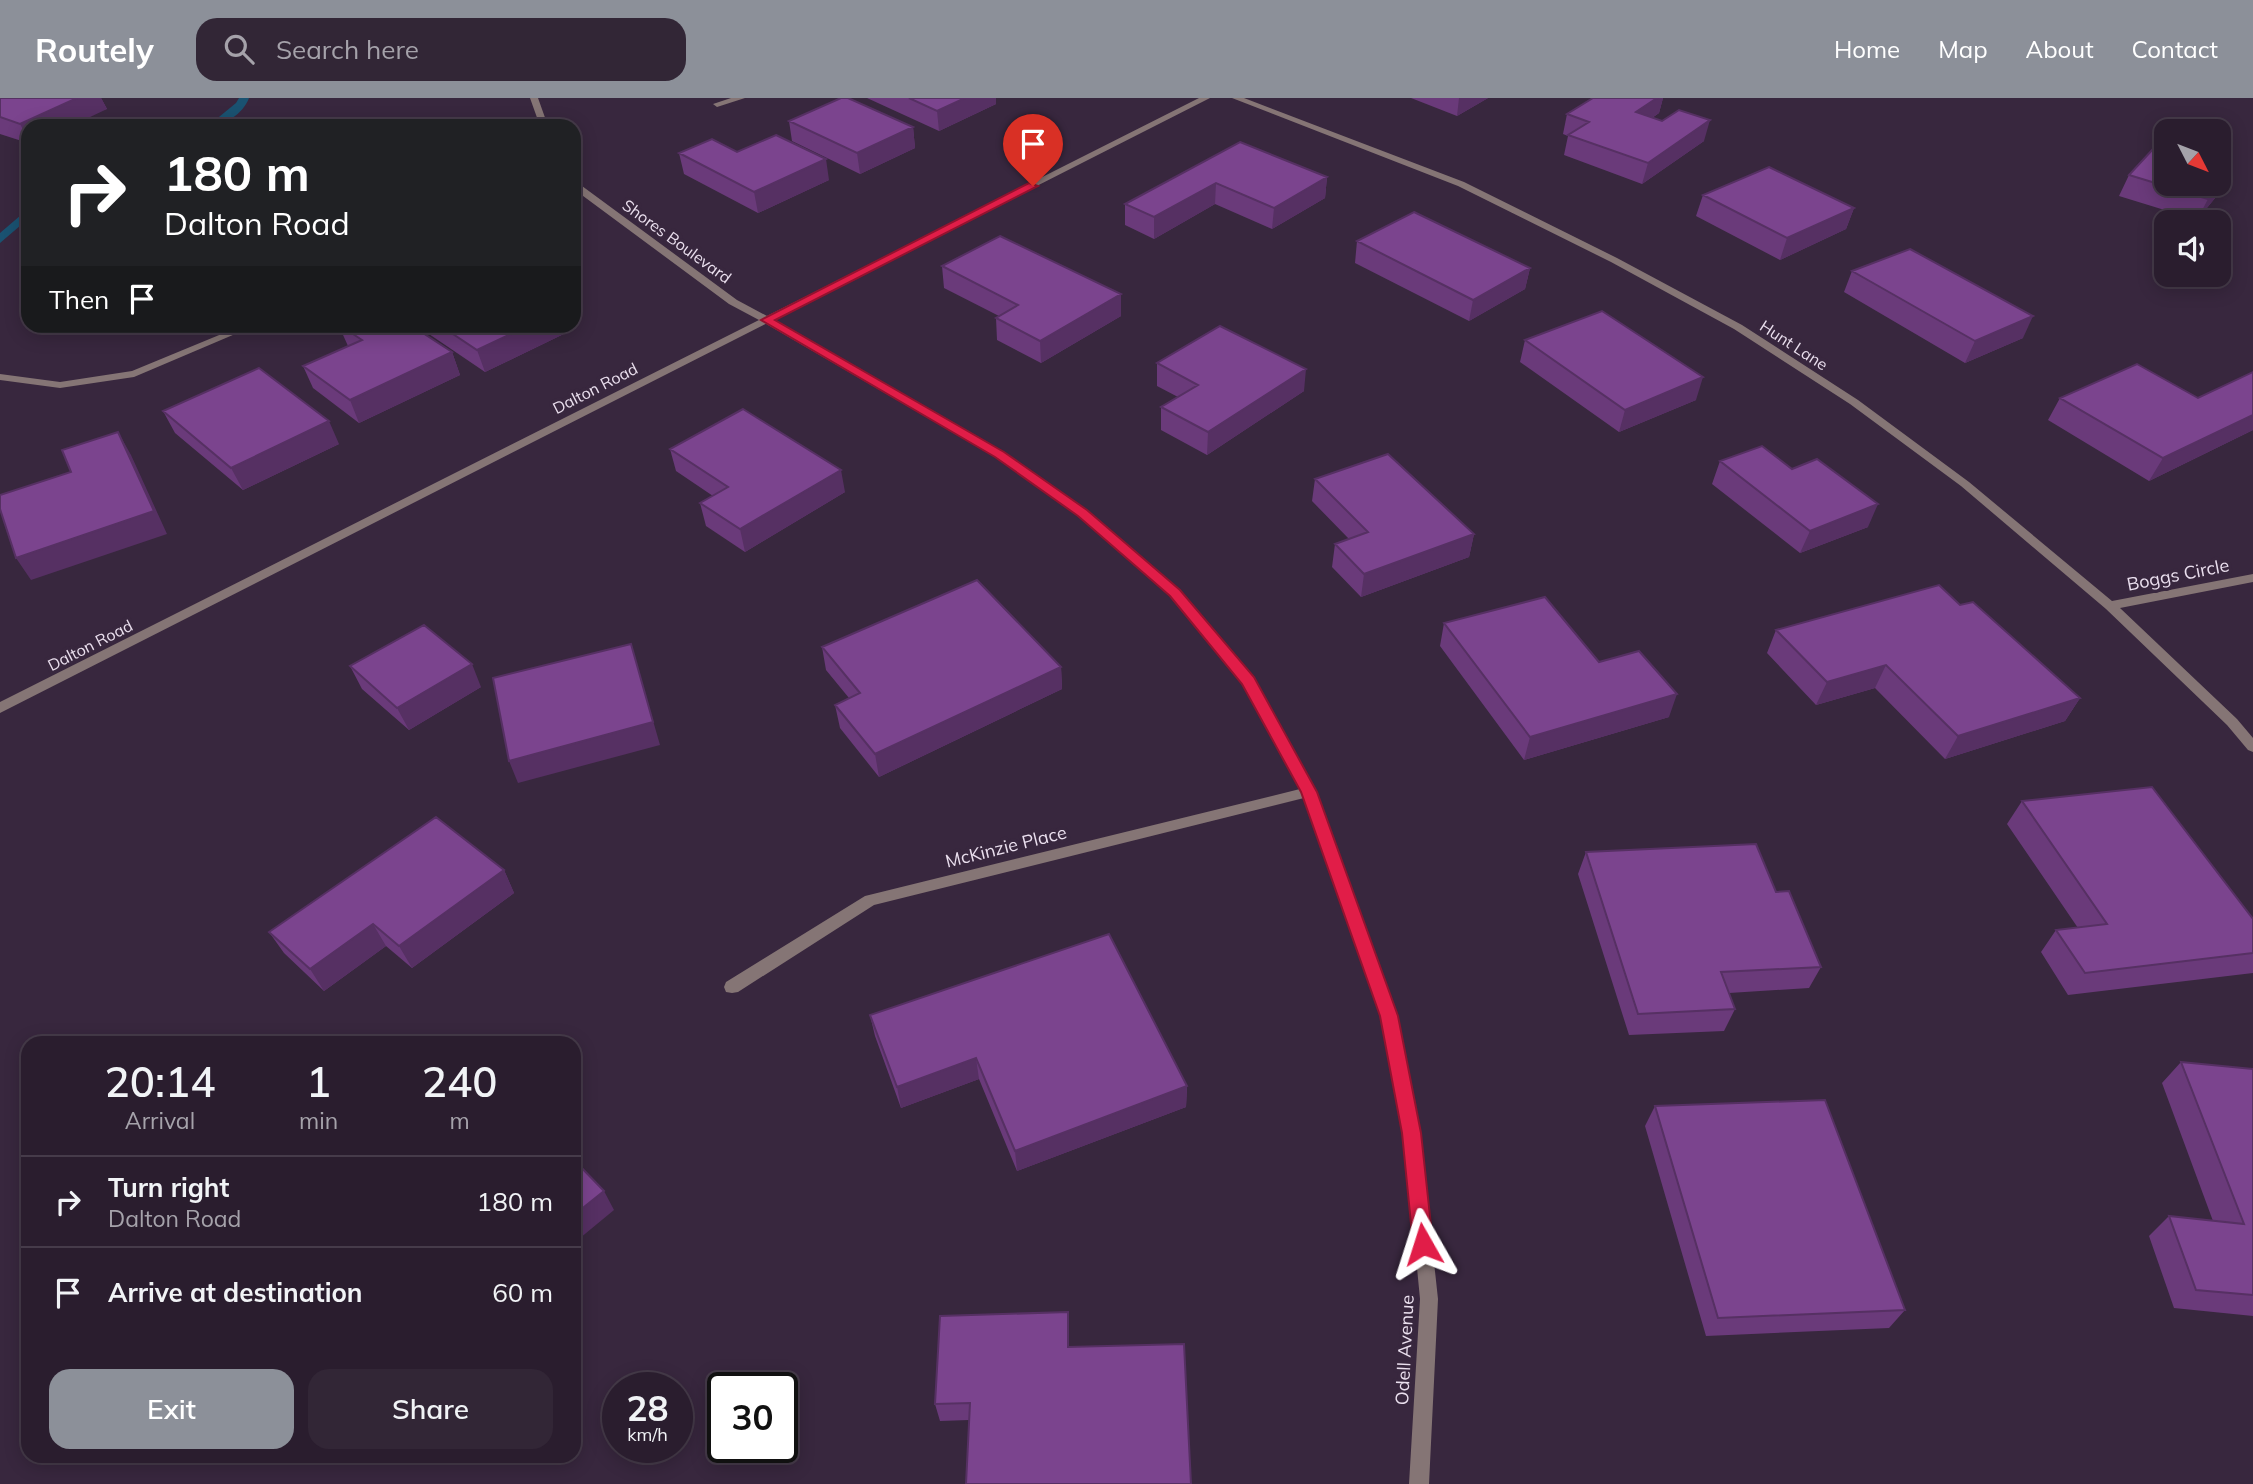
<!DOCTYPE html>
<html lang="en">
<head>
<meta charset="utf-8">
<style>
	body { margin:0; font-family:Mulish,sans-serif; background:#322636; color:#f1f3f6; height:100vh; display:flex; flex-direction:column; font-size:26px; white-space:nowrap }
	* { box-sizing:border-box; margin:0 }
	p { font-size:23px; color:#a5a2aa }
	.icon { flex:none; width:38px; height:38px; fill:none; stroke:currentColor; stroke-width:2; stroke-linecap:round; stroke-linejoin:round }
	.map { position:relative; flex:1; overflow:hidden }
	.side { position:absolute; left:21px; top:938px; width:560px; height:427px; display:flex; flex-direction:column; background:#2a1d2e; border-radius:21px; box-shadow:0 4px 18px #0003,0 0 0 2px #463b4a }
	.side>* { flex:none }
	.guide { position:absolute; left:21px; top:21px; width:560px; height:214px; border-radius:21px; box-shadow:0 4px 18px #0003,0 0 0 2px #463b4a; background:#202124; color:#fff; overflow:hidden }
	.needle { width:46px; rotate:132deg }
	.buttons { position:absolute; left:2154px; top:21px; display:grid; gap:14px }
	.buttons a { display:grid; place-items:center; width:77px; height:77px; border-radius:14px; background:#2a1d2e; box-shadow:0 4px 18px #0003,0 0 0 2px #463b4a; font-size:35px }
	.speed { position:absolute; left:602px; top:1274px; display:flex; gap:14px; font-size:35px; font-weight:700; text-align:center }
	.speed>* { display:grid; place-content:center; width:91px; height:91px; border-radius:50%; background:#2a1d2e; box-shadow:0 4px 18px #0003,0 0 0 2px #463b4a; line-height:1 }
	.speed small { font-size:18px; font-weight:400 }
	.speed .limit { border:4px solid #111; border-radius:10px; background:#fff; color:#111 }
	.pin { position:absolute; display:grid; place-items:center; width:60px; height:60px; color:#fff; margin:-72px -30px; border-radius:50% 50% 50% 0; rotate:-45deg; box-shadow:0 0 7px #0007 }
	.pin .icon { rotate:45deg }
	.me { position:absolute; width:77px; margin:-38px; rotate:354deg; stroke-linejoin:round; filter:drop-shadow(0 0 5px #0008) }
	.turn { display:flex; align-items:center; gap:24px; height:147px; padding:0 28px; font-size:32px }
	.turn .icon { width:91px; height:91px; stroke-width:2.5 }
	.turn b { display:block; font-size:49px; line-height:60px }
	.then { display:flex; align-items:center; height:66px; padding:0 28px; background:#0003; gap:14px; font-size:26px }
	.eta { display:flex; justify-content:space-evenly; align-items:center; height:119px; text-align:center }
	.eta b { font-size:42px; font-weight:600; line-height:49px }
	.cta { display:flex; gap:14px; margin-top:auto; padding:14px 28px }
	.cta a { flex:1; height:80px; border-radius:21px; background:#8c9099; color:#fff; font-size:28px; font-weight:600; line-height:80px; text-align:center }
	.cta a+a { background:#322636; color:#f1f3f6 }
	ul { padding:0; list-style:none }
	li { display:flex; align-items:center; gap:21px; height:91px; padding:0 28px; border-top:2px solid #463b4a }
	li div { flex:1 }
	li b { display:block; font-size:26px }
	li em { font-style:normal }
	header { display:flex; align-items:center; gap:42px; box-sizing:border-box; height:98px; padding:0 35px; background:#8c9099; color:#fff }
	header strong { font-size:33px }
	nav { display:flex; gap:38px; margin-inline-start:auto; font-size:24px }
	.search { width:490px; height:63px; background:#322636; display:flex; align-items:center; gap:18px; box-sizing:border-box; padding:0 24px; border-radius:21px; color:#a5a2aa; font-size:26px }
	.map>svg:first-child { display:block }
</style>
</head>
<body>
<header>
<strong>Routely</strong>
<div class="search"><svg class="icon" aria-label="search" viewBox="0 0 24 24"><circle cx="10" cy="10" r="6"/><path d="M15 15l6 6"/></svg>Search here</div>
<nav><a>Home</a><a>Map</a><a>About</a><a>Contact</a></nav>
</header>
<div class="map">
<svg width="2253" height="1386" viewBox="0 0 2253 1386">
	<rect width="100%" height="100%" fill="#38273e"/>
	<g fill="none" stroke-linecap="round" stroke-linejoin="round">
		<path fill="#1a5271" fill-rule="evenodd" d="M239,0h10c-6,16 -25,28 -41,28l28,-23z
			M28,111v10l-28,24v-10z"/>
		<path fill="#857575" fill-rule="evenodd" d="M731,0h14l-28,9 -4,-3z
			M1232,0h12l220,84 153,76 125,67 116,75 111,82 143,119 141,-27v8l-133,26 117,111 16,19v14l-5,-2 -21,-25 -121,-116 -145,-123 -111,-82 -116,-75 -123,-67 -153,-76z
			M767,219l236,136 83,57 93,80 76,91 61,111 81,224 23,117 18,166 -9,185h-20l11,-185 -16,-166 -23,-117 -77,-218 -430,107 -136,87 -6,1 -6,-1 -2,-5 2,-5 139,-86 435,-107 -57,-105 -72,-88 -93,-80 -83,-59 -232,-135 -1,-2z
			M241,228h13l-120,51 -74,11 -60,-8v-6l60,8 72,-11z"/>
		<path fill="#857575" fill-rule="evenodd" d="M530,0h8l10,28h-8z
			M1199,0h11l-1210,615v-11l759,-382 -30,-16 -154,-114 -1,-12 3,1 5,7 155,114 30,16z"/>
	</g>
	<path fill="#6a3a7a" d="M0,0h101l6,11 -79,17v17l-28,-9z
		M867,0h129v6l-57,27z
		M1411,0h77l-31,18z
		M1593,0h70l-4,15 -7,5 52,23 -62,43 -78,-29 4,-19 -5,-2 4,-20z
		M789,23l124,6 2,21 -55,26 -68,-33z
		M1240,44l87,35 -2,21 -53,31 -57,-25 -61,35 -29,-14v-21z
		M737,54l92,28 -71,33 -74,-39 -5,-21z
		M2129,77l91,17 -23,28 -78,-24z
		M1703,97l151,13 -8,21 -66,31 -84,-44z
		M1357,143l173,27 -5,21 -56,32 -114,-58z
		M942,168l179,50 -80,47 -44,-23 -1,-22 3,-2 -55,-28z
		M1852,173l171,67 -58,25 -121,-71z
		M339,228h73l40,26 8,23 -101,48 -46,-35 -10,-22 45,-20z
		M426,228h148l2,2 -91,44 -56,-38z
		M1525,242l171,60 -77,32 -99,-70z
		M1157,265l147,28 -97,64 -46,-25v-23l17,-10 -21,-11z
		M2253,274v58l-104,51 -101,-61 12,-22h138z
		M163,313l176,33 -96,46 -68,-57z
		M670,351l175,43 -100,60 -39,-26 -6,-23 13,-7 -37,-25z
		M1720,363l148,66 -68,26 -88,-69z
		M1315,381l159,55 -5,23 -108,40 -29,-30 3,-23 14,-5 -37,-38z
		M1960,507l120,93 -15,23 -120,38 -70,-71 -59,17 -49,-52 9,-23z
		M1444,525l225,94 -145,43 -84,-114z
		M822,549l239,20 1,22 -183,88 -39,-49 -5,-23 14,-7 -23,-28z
		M350,568l131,21 -72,43 -47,-41z
		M2022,703l231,118v54l-185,22 -27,-43 15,-22 22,-2 -71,-104z
		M1586,754l190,40 45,75 -12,21 -80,5 6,16 -11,22 -95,4 -51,-161z
		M504,772l10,23 -102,75 -26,-22 -62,45 -40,-38 -15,-21z
		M870,917l317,71 -1,21 -169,64 -38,-92 -78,29 -26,-72z
		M2181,964l72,7v247l-79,-8 -25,-72 20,-20 44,5 -51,-138z
		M1655,1008l250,204 -16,18 -183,8 -61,-210z
		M1068,1214l1,35 -100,73 -29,1 -5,-17z"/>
	<path fill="#563063" d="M77,0h24l6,11 -36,17h-43v13l-8,-15z
		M965,0h31v6l-57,27 -2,-20z
		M1459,0h29l-31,18z
		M1657,0h6l-4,15 -28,19 5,-20z
		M1710,22l-6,21 -62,43 6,-21z
		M913,29l2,21 -55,26 -3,-21z
		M826,61l3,21 -71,33 -4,-21z
		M2231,73l-11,21 -23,28 11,-21z
		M1327,79l-2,21 -53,31 2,-21z
		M1216,85l-1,21 -61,35v-22z
		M1854,110l-8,21 -66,31 7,-22z
		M1530,170l-5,21 -56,32 4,-21z
		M1121,196v22l-80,47 -1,-22z
		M2033,218l-10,22 -58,25 10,-22z
		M574,222l2,8 -91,44 -8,-22 51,-24h46z
		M452,254l8,23 -101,48 -9,-23z
		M1306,271l-2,22 -97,64 1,-23z
		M1703,279l-7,23 -77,32 6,-22z
		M2253,317v15l-104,51 14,-23z
		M329,323l10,23 -96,46 -12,-22z
		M118,334l13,23 36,79 -136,46 -15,-22z
		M841,372l4,22 -100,60 -5,-23z
		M1878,406l-10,23 -68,26 10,-22z
		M1474,436l-5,23 -108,40 3,-23z
		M631,546l29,101 -142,38 -9,-22z
		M472,566l9,23 -72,43 -12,-22z
		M1886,567l-11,23 -59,17 11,-23z
		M1061,569l1,22 -183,88 -4,-23z
		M1677,596l-8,23 -145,43 6,-23z
		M2080,600l-15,23 -120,38 13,-23z
		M504,772l10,23 -102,75 -13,-22z
		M373,826l13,22 -62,45 -14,-22z
		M976,960l3,21 -78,29 -4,-21z
		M1187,988l-1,21 -169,64 -2,-20z
		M604,1093l10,19 -40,33v-28z
		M1068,1214l1,18v35l-1,-18z"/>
	<path fill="#7b448e" stroke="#563063" stroke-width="2" d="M0,0h77l-57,26 -20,-7z
		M841,0h7l65,29 -56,26 -68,-32z
		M909,0h56l-28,13z
		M1593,0h64l-21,14 26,9 17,-11 31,10 -62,43 -80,-28 21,-13 -22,-8z
		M776,37l50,24 -72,33 -75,-39 33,-14 25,13z
		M1240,44l87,35 -53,31 -58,-25 -62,34 -29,-13z
		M2154,50l12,4v32h53v-17l12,4 -23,28 -79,-24z
		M1769,69l85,41 -67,30 -84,-43z
		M1414,114l116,56 -57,32 -116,-59z
		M1000,138l121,58 -81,47 -44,-23 22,-13 -76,-39z
		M1910,151l123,67 -58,25 -123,-70z
		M1602,213l101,66 -78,33 -100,-70z
		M341,228h71l40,26 -102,48 -47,-34 59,-26z
		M441,228h87l-51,24z
		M1220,228l86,43 -98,63 -47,-25 37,-22 -41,-22z
		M2137,266l61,34 55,-26v43l-90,43 -103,-60z
		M259,270l70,53 -98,47 -68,-57z
		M743,311l98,61 -101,59 -40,-26 28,-16 -58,-38z
		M118,334l36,79 -138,47 -16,-49v-14l71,-23 -9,-22z
		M1762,348l30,23 25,-10 61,45 -68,27 -90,-70z
		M1388,356l86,80 -110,40 -29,-30 33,-12 -53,-53z
		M977,482l84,87 -186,87 -40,-49 25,-12 -38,-46z
		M1939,487l21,20 13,-3 107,96 -122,38 -72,-71 -59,17 -51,-52z
		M1545,499l54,65 40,-11 38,43 -147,43 -86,-114z
		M424,527l48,39 -75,44 -47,-42z
		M631,546l22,78 -144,39 -16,-83z
		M2152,689l101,132v34l-168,20 -29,-43 51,-6 -85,-123z
		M436,719l68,53 -105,76 -26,-22 -63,45 -41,-37z
		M1756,746l20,48 13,-1 32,76 -100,5 14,37 -97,5 -52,-162z
		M1109,836l78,152 -172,65 -39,-93 -79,29 -27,-72z
		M2181,964l72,7v226l-57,-5 -27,-74 75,8z
		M1825,1002l80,210 -187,8 -63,-212z
		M574,1062l30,31 -30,24z
		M1068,1214v35l116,-3 7,140h-225l4,-81 -35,1 5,-88z"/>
	<path fill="#e11d48" stroke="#92132f" stroke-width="2" d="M1029,85l9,3 -263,134 229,132 83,58 93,80 74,87 63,115 81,224 23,117 12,111 -3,6 -7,3 -7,-3 -3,-6 -11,-111 -22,-117 -79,-224 -59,-108 -72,-88 -92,-80 -83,-59 -234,-137z"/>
	<g text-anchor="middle" stroke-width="7" stroke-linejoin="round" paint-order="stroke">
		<g font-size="16" fill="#eadfee" stroke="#38273e">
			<text transform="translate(677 143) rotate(36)" y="6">Shores Boulevard</text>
			<text transform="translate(1794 247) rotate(33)" y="6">Hunt Lane</text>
			<text transform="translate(595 290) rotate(-27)" y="6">Dalton Road</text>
			<text transform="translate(90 547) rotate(-27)" y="6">Dalton Road</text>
		</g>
		<g font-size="18" fill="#eadfee" stroke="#38273e">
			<text transform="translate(2178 477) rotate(-11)" y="6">Boggs Circle</text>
			<text transform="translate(1006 749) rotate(-14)" y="6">McKinzie Place</text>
			<text transform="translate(1405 1252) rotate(-87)" y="6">Odell Avenue</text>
		</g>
	</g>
</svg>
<div class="buttons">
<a><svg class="needle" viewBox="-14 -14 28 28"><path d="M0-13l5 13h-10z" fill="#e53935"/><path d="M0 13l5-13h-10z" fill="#a5a2aa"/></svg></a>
<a><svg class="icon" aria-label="sound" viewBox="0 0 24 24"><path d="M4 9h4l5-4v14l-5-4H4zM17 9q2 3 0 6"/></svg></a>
</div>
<div class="speed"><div>28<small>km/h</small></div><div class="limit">30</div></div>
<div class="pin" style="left:1033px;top:88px;background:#d93025"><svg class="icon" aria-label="arrive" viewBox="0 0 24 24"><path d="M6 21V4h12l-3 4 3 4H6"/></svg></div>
<svg class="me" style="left:1423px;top:1146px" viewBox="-20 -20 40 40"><path d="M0-17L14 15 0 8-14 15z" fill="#e11d48" stroke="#fff" stroke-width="4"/></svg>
<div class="guide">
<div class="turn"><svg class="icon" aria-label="right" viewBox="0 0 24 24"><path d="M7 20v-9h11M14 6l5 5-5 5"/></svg><div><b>180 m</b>Dalton Road</div></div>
<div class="then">Then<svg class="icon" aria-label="arrive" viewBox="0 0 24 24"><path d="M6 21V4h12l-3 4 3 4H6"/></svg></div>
</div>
<section class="side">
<div class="eta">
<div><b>20:14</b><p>Arrival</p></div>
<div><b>1</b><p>min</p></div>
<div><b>240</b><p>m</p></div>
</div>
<ul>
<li><svg class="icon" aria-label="right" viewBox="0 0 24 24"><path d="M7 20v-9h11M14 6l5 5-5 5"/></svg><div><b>Turn right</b><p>Dalton Road</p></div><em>180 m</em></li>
<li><svg class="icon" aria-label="arrive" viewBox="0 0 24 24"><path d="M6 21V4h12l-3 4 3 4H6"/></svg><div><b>Arrive at destination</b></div><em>60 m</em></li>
</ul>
<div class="cta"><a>Exit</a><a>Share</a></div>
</section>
</div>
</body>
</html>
